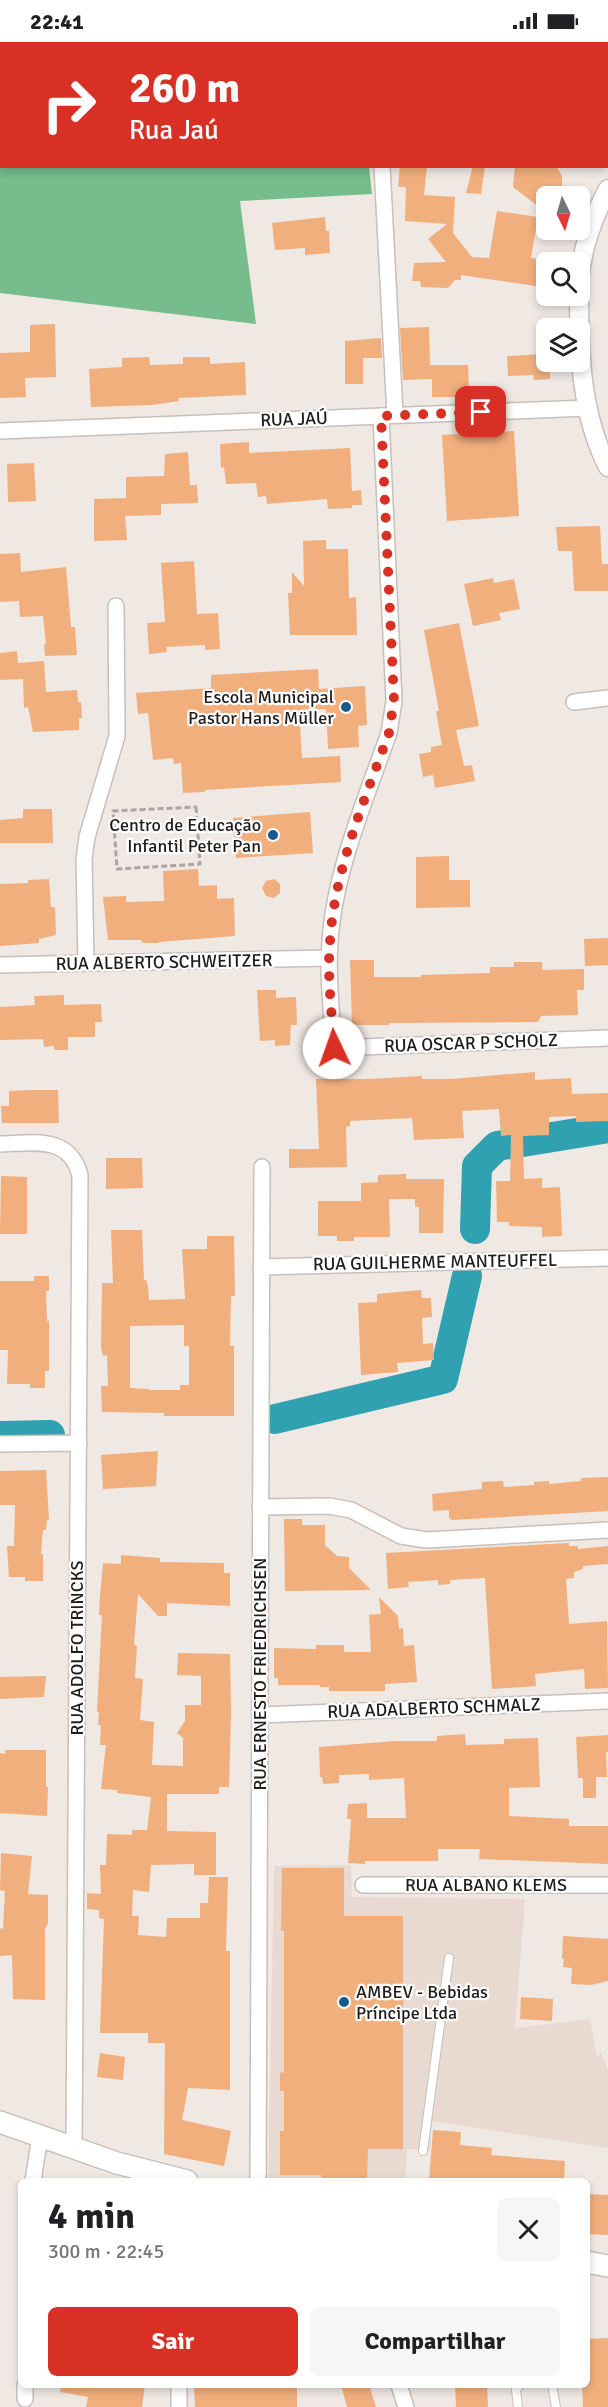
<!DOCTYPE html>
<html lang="pt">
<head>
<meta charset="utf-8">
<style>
	body { margin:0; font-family:Signika,sans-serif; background:#f6f6f6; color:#202124; height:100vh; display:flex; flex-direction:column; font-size:22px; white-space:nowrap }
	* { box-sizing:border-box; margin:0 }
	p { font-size:20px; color:#757577 }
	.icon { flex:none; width:33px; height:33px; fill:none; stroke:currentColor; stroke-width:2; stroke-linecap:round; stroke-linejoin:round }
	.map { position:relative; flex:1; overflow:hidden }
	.details { position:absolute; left:18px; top:2136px; width:572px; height:210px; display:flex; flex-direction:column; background:#fff; border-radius:9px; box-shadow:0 3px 9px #0003 }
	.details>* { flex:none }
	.guide { position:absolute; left:0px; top:0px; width:609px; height:126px; box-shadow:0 3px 9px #0003; background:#d93025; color:#fff; overflow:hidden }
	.needle { width:39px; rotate:175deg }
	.buttons { position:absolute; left:536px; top:144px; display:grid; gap:12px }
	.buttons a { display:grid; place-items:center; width:54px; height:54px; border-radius:9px; background:#fff; box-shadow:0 3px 9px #0003; font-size:30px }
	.pin { position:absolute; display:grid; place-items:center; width:51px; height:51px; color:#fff; margin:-26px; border-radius:12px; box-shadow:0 3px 9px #0006 }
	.me { position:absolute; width:66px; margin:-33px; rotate:357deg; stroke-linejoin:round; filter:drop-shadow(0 0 4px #0008) }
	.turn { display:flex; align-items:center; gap:21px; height:126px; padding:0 30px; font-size:27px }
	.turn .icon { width:78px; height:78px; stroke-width:2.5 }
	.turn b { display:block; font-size:42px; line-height:51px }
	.round { display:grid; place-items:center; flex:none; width:63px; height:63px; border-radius:9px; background:#f6f6f6 }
	.summary { display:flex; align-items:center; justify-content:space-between; height:102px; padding:0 30px }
	h1 { font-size:36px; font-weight:700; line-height:45px }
	.action { display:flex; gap:12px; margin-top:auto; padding:12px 30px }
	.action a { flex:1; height:69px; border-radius:9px; background:#d93025; color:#fff; font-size:24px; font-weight:700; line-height:69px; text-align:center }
	.action a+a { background:#f6f6f6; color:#202124 }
	.status { display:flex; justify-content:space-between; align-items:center; height:42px; padding:0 30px; background:#fff; direction:ltr }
	.status svg { height:16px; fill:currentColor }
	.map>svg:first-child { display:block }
</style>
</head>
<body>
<div class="status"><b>22:41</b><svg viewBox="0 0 49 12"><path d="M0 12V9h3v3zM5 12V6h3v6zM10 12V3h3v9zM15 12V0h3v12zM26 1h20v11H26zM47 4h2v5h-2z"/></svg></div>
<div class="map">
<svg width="608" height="2365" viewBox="0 0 608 2365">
	<rect width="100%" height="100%" fill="#f0e8e3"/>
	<path fill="#e8dad0" d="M351,1823l1,32 173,2 -10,129 75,-9 7,38 4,-4 7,16v79l-176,-27 -2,29 -23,-1 -2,32h-137l6,-315z"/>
	<path fill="#76bc8c" d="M0,0h357l-355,2v122l367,1 3,27 -132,7 16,123 -256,-31z"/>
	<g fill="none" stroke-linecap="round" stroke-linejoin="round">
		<path stroke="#30a1b0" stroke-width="30" d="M475,1187l2,-63 20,-20 111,-18
			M275,1377l168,-40 24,-103
			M0,1394l50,-1"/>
	</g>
	<path fill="#f0af7d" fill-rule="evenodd" d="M400,124h27l-3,29 31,2 -2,36 19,24 17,1 8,-47 41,6 -7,41 14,2 -3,27 -81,-12v5h-6l-7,8 -27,-1 -1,-6h-8l2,-18 32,-1 -18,-23 19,-15 -42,-3 1,-34h-8z
		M473,124h12l-4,28 -15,-1z
		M515,124h41l6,10v20l-21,1 -2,10 -26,-20z
		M325,175l1,14h3l1,22 -25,2v-7l-30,2 -3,-27z
		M55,282l1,53 -31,1 1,19 -26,1v-45l30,-1v-27z
		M429,285l1,38h38l1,23h-2v9h-35v-18l-29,1 -3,-52z
		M381,296l1,20h-19v26h-18v-43z
		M546,312v8h3l1,17 -16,1 -1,-5 -25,1 -1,-20z
		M149,315l1,8 33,-1v-7h27v7l35,-2 1,33 -68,3 1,3 -27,4 -61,2 -2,-38 33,-2v-9z
		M514,389l5,85 -72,5 -5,-86z
		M249,400v11l101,-5 2,43 9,-1 1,15h-10v3l-24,1 -1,-10 -60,5 -1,-8 -8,1 -2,-14 -30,1 -2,-17 -3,1 -1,-24z
		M188,410l2,33h7l1,18 -37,1v11l-36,1 2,24 -33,1v-42l32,-1v-21l38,-1 1,-22z
		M34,421l2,38 -28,1 -1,-38z
		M600,484l2,38h6v27h-34l-2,-40h-14l-2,-24z
		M326,498v9h22l1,49 7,-1 1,38h-67l-2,-42h4v-21l12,14 -1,-45z
		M20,511l1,19 45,-5 5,60h4l2,28 -32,1 -1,-11 2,-1 -3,-28 -23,1 -1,-16 -19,1v-48z
		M194,519l3,53 21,-1 2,36 -15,1v-5l-39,2 1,5 -18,2 -2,-31 18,-1 -4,-59z
		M493,536l1,5 20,-4 6,30 -21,4 2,7 -28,6 -9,-42z
		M459,581l20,103 -23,4 8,36 8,-1 3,16 -40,7 -2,-13 -10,2 -4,-23 12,-2v-5l11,-2 -6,-34h3l-15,-81z
		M17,609l1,12 26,-2 2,31 31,-2 1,12h3l1,16h-3v12l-46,2 -5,-25 -4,1 -1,-29 -23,1v-27z
		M318,627l1,20 46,-3 2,39 -9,1 1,21 -31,2 -2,-40 -27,1 3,48 38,-2 1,26 -136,8v2l-22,1 -2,-30 -7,1 -1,-6 -20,2 -5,-47 -10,1 -2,-21 75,-5v-13z
		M23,767h29l1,34h-53v-23l23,-2z
		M310,770l3,41 -77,5 -3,-40z
		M449,814v24h21v27l-54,1v-51z
		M198,827l1,17 18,-1v14l17,-1 1,38 -76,6 -1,1h-15l-2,-3h-33l-5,-43 23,-1v6l38,-1 -1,-30z
		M49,837l2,28h4l1,28 -17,4v4l-39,3v-62l28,-1v-3z
		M274,837l6,5v9l-6,5 -8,-2 -4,-8 4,-7z
		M608,896v27l-23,1 -1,-27z
		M350,918h24v17h47v-2l69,-2v-6h24v-5h28v8l42,-1v21h-7l1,25 -37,1 -3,6 -149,1v2h-37z
		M257,948h19v8l20,-1 1,28h-6l-1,20 -15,1v-6l-15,1z
		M64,953v10l37,-1 1,18h-7v15h-27v13h-14v-4l-10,1 -1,-8 -43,1v-33l35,-2 -1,-9z
		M535,1030v8l36,-2 1,16 36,-1v28l-32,1v-6l-27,1v18l-26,1 1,43 18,-1v10l18,-1 2,49 -20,1v-10l-33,-1v-4h-12l-1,-41h14l1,-46 -10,1 -2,-27 -37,2 2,27 -50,2 -2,-22 -62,3v5l-4,1 1,40 -58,1v-19h30l-3,-70h52l54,-3v3h29z
		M31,1048h27l1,33h-57l-1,-17h8v-15z
		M106,1116h36l1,30 -37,1z
		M406,1132v5h38l-1,54h-24v-26h-4v-8h-26l1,38h-36v4h-17v-5h-19v-35h43v-18l17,-1v-7z
		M1,1134l26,1v57h-27z
		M111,1188h31l2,50h2l2,6 1,14 36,-1 -3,-50h25v-13h27l1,60h-4l-1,50h4v70h-71l2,-3 -63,-1 -1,-26h7l-1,-31 -4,1 -2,-9 1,-64h11zM184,1283v21h5v39h-9v5h-31v-1l-19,-1v-62z
		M34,1234h15v15h-3l1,30h2v50h-4v17h-15v-4h-23l1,-34h-8v-69h34z
		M421,1248l1,8h9l1,19 -10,1 1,26 10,-1 1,17 -37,3 1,9 -37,3 -3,-72 19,-1v-8z
		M158,1409l-2,35 -53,3 -2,-34z
		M46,1428l3,50h-2l-1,10h-3l-2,24h2v27h-18v-4h-16l-2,-31h7l1,-41h-15v-34z
		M608,1435v34l-156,9 -3,-2v-8l-16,1 -1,-17 50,-5v-7l21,-1 1,6 30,-2v-3l15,-1v3l32,-3v-3z
		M284,1477h18v6h23v20l12,11 12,1v11l22,22 -86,1z
		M569,1501v3h9v3l30,-3v18l-25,2v3l-9,3v6l-8,1 3,45 38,-3 1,67 -23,1 -1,-20 -49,5 1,12 -44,3 -7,-111 -35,2v4l-12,1v-5l-30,2 1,5 -21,2 -2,-36z
		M121,1513l39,3v4l64,1v10h6v33l-63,-3v13h-9l-20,-22 -4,51 3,1 -2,32 8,1 -3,41 14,2 -2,43 31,1v-28l-6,-5 8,-12v-16h16v-29l-24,-1 1,-22 52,1 1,59 -2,74h-10v7h-52v37l49,1v43h-22v-11l-43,1 -2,27 -16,-2 -1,26h7l-1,19 28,2 1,-19h33v-15h8l1,-26h19l-2,74h4v139l-42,-2 -6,32 49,11 -7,35 -60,-12 1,-111h-17v-10h-48l4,-114 -5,-1v-8l-12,-1v-16l14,1 -1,-29h6l1,-31 25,1v-5h15l4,-33 -34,-4v-3l-16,-1 5,-44h-6l1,-20h-3l1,-13h-2l5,-97h-3l1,-19 3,-33 18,1z
		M379,1555l19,19 1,13 4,-1 1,18 10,-1 3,37 -32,2v7h-56v-4h-9v-2h-42v-7h-4v-30l42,1v-4h28v7h27l-2,-37 12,-1z
		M46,1634l-2,21 -44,2v-22z
		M465,1692l1,11 38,-1v-5l34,-1 2,49 -31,1v28l60,3v7h39v38l-129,-5 1,-10h-42v12h-73v3l-17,-1 3,-44h-4l1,-15 19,-1v15h39l-2,-40 -35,2v-6l-30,1v8l-16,1 -1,-7h-2l-1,-30 77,-6h41v-5z
		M608,1693v17h-2l1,25h-11v21h-13v-20h-5l-2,-41z
		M5,1708h41v37h2l-1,29 -47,-3v-60l5,1z
		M1,1811l31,3 -4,38 20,1v28l-3,6v71l-32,-1 -1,-44 -12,1v-28l3,1 2,-38 -5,-1z
		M282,1826h62v48h59v233h-35l-1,32h-46v-6h-41v-44h4v-40h-4v-19l4,1v-142h-3z
		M563,1894l45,3v42l-17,4 -20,-1 1,-16 -9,-1 1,-8h-2z
		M521,1955l32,2 -1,22 -32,-2z
		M100,2011l25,4 -2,23 -26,-3z
		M433,2088l28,2 -1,13 32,3 -1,7 74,6 -1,20h-135z
		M588,2152l20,1v40l-22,-1z
		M608,2296v69h-25l-1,-22h4v-46z
		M61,2343h84l-3,22h-56l2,-10 -28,-5z
		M196,2343h101v22h-102l-1,-21z
		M341,2343h28l7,22h-29z
		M455,2343h32l1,22h-32z"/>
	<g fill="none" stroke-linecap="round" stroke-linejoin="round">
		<defs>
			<path id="service" d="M423,2109l26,-193
				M552,2343l4,22
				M518,2365l-2,-17 4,-5"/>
			<path id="minor" d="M382,124l13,249
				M381,374l13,285 -5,32c-23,65 -55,140 -59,209 -3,35 2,71 4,106l274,-10
				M0,389l588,-23
				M574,660l34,-4
				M86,921l-2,-104 3,-22 30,-101 -1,-130
				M0,923l329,-7
				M0,1102c34,-1 69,-9 80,31l-6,973
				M261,1225l347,-9
				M0,1402l79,-1
				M260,1465l69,-1 22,4 50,26 26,4 181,-10
				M260,1673l348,-14
				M363,1843h245
				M33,2139l7,-45
				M258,2139l4,-1014
				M179,2343v22
				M399,2343l7,22
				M25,2357v-14"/>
			<path id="tertiary" d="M579,240c3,-34 13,-62 29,-93
				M579,254c0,57 2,119 29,171"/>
			<path id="secondary" d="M0,2080l117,41 70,18
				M586,2220l22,4"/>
		</defs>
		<use href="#service" stroke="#c7bfba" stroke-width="10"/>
		<use href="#minor" stroke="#c7bfba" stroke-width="18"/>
		<use href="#tertiary" stroke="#c7bfba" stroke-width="21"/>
		<use href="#secondary" stroke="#c7bfba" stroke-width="24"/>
		<path stroke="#aca5a1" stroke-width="3" stroke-dasharray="6 3" stroke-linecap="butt" d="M196,765l4,57 -83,5 -4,-58z"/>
		<use href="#service" stroke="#fff" stroke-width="8"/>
		<use href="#minor" stroke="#fff" stroke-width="15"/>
		<use href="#tertiary" stroke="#fff" stroke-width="18"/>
		<use href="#secondary" stroke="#fff" stroke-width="21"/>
	</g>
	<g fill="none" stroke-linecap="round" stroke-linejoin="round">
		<path stroke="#d93025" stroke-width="10" stroke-dasharray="0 18" d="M334,1006c-2,-35 -7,-71 -4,-106 4,-71 35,-143 59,-209l5,-33 -13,-284 100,-4"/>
	</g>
	<g fill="#18598e" stroke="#fff" stroke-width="2">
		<circle cx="346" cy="665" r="6"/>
		<circle cx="273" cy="793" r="6"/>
		<circle cx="344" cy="1960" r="6"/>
	</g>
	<g text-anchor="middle" stroke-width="4.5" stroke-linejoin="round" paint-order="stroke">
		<g font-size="18" fill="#1f1c1a" stroke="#fff">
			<text transform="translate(294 377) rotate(-2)" y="6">RUA JAÚ</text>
			<text transform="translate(164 920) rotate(-1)" y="6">RUA ALBERTO SCHWEITZER</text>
			<text transform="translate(471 1001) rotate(-2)" y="6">RUA OSCAR P SCHOLZ</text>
			<text transform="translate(435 1220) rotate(-1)" y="6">RUA GUILHERME MANTEUFFEL</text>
			<text transform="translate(77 1606) rotate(-90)" y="6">RUA ADOLFO TRINCKS</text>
			<text transform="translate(260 1632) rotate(-90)" y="6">RUA ERNESTO FRIEDRICHSEN</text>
			<text transform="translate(434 1666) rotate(-2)" y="6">RUA ADALBERTO SCHMALZ</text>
			<text x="486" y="1849">RUA ALBANO KLEMS</text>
		</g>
		<g font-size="18" fill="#1f1c1a" stroke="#fff" text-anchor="end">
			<text x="334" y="661">Escola Municipal<tspan x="334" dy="21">Pastor Hans Müller</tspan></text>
			<text x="261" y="789">Centro de Educação<tspan x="261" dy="21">Infantil Peter Pan</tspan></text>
			<text x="356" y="1956" text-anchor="start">AMBEV - Bebidas<tspan x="356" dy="21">Príncipe Ltda</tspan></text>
		</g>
	</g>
</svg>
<div class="buttons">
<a><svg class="needle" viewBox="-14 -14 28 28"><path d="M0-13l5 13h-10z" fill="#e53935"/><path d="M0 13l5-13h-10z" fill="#757577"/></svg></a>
<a><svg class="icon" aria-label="search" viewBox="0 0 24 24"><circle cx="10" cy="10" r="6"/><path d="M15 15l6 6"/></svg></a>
<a><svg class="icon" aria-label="layers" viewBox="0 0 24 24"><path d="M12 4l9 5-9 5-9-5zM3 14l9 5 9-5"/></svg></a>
</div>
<div class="pin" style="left:481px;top:370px;background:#d93025"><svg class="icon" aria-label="arrive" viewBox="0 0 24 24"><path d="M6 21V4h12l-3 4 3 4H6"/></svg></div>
<svg class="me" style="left:334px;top:1006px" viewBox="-20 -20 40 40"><circle r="19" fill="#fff"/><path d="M0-13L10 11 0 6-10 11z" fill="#d93025"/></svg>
<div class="guide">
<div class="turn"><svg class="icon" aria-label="right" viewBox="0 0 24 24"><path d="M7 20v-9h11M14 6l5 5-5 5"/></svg><div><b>260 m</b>Rua Jaú</div></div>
</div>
<section class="details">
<div class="summary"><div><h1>4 min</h1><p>300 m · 22:45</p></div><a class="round"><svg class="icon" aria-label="close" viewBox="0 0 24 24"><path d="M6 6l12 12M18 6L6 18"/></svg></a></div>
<div class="action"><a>Sair</a><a>Compartilhar</a></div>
</section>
</div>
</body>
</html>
